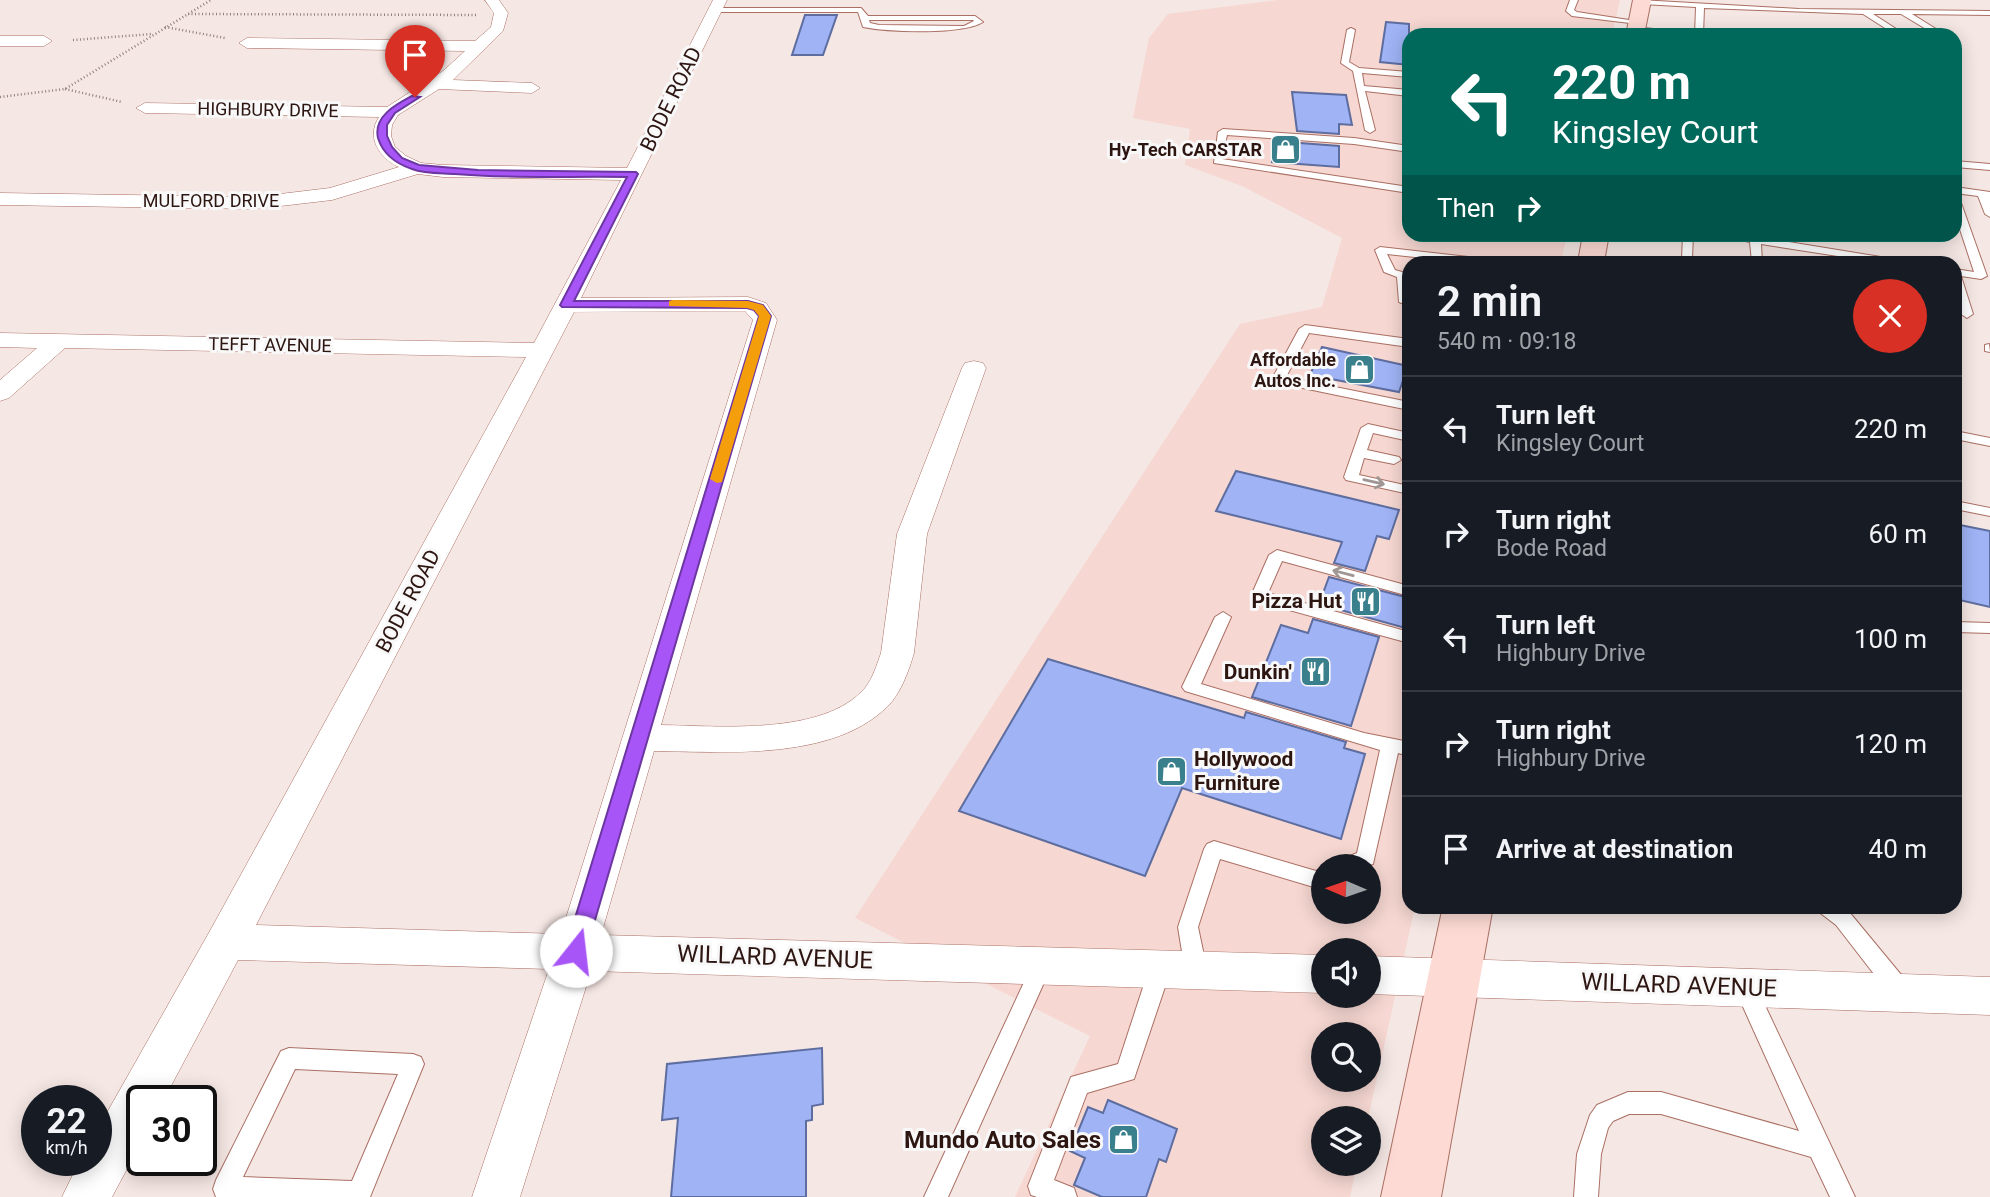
<!DOCTYPE html>
<html lang="en">
<head>
<meta charset="utf-8">
<style>
	body { margin:0; font-family:Roboto,sans-serif; background:#242831; color:#f1f3f6; height:100vh; display:flex; flex-direction:column; font-size:26px; white-space:nowrap }
	* { box-sizing:border-box; margin:0 }
	p { font-size:23px; color:#9ea1a6 }
	.icon { flex:none; width:38px; height:38px; fill:none; stroke:currentColor; stroke-width:2; stroke-linecap:round; stroke-linejoin:round }
	.map { position:relative; flex:1; overflow:hidden }
	.drawer { position:absolute; left:1402px; top:256px; width:560px; height:658px; display:flex; flex-direction:column; background:#171b24; border-radius:21px; box-shadow:0 4px 18px #0003 }
	.drawer>* { flex:none }
	.guide { position:absolute; left:1402px; top:28px; width:560px; height:214px; border-radius:21px; box-shadow:0 4px 18px #0003; background:#00695c; color:#fff; overflow:hidden }
	.needle { width:46px; rotate:272deg }
	.controls { position:absolute; left:1311px; top:854px; display:grid; gap:14px }
	.controls a { display:grid; place-items:center; width:70px; height:70px; border-radius:50%; background:#171b24; box-shadow:0 4px 18px #0003; font-size:35px }
	.speed { position:absolute; left:21px; top:1085px; display:flex; gap:14px; font-size:35px; font-weight:700; text-align:center }
	.speed>* { display:grid; place-content:center; width:91px; height:91px; border-radius:50%; background:#171b24; box-shadow:0 4px 18px #0003; line-height:1 }
	.speed small { font-size:18px; font-weight:400 }
	.speed .limit { border:4px solid #111; border-radius:10px; background:#fff; color:#111 }
	.pin { position:absolute; display:grid; place-items:center; width:60px; height:60px; color:#fff; margin:-72px -30px; border-radius:50% 50% 50% 0; rotate:-45deg; box-shadow:0 0 7px #0007 }
	.pin .icon { rotate:45deg }
	.me { position:absolute; width:77px; margin:-38px; rotate:16deg; stroke-linejoin:round; filter:drop-shadow(0 0 5px #0008) }
	.turn { display:flex; align-items:center; gap:24px; height:147px; padding:0 35px; font-size:32px }
	.turn .icon { width:91px; height:91px; stroke-width:2.5 }
	.turn b { display:block; font-size:49px; line-height:60px }
	.then { display:flex; align-items:center; height:66px; padding:0 35px; background:#0003; gap:14px; font-size:26px }
	.round { display:grid; place-items:center; flex:none; width:74px; height:74px; border-radius:37px; background:#242831 }
	.summary { display:flex; align-items:center; justify-content:space-between; height:119px; padding:0 35px }
	h1 { font-size:42px; font-weight:600; line-height:52px }
	ul { padding:0; list-style:none }
	li { display:flex; align-items:center; gap:21px; height:105px; padding:0 35px; border-top:2px solid #363941 }
	li div { flex:1 }
	li b { display:block; font-size:26px }
	li em { font-style:normal }
	.map>svg:first-child { display:block }
</style>
</head>
<body>
<div class="map">
<svg width="1990" height="1197" viewBox="0 0 1990 1197">
	<rect width="100%" height="100%" fill="#f5e7e4"/>
	<path fill="#f6d7d1" fill-rule="evenodd" d="M1278,0h342l-8,35h-203v199l158,1 -6,27h-152v644l6,1 -47,211h-45v46h34l-7,33h-335l75,-161 -235,-118 385,-594 82,-17 20,-69 -100,-52 -57,-21 5,-36 -57,-11 16,-80 19,-24zM1323,866h45v46h-45zM1323,950h45v46h-45zM1323,1034h45v46h-45z"/>
	<path fill="#9fb3f5" stroke="#5e6d9f" stroke-width="2" d="M805,15h32l-14,40h-31z
		M1386,22l23,2v41l-29,-3z
		M1292,92l54,3 6,30 -13,-1v10l-42,-3z
		M1274,141l65,5v21l-67,-5z
		M1322,347l86,19 -9,26 -89,-17z
		M1236,471l163,39 -10,29 -12,-3 -12,35 -31,-8 8,-21 -126,-31z
		M1955,524l35,7v76l-35,-8z
		M1329,577l80,21v31l-90,-25z
		M1313,619l66,18 -28,89 -99,-29 29,-72 27,8z
		M1048,659l196,59 2,-6 100,30 -2,6 21,6 -24,85 -159,-51 -37,88 -186,-65z
		M822,1048l1,56 -11,2v14l-6,1v76h-135l7,-79 -16,2 5,-56z
		M1108,1100l69,29 -11,33 -7,-3 -13,38h-44l-28,-12 11,-27 -15,-7 18,-44 15,6z"/>
	<g fill="none" stroke-linecap="round" stroke-linejoin="round">
		<defs>
			<path id="service" d="M1570,0h8l-4,10 3,2 65,10 -4,2 -66,-8 -6,-5z
				M1639,0l160,9 191,2v4l-78,-1 32,20 -8,1 -35,-21h-28l31,20 -8,1 -33,-21 -159,-6 -1,27h-8l1,-28 -54,-3z
				M715,8h146l7,8h107l8,6c-20,13 -95,10 -120,5l-5,-15h-146zM869,20h104l1,1 -10,5 -85,-1 -9,-2z
				M1636,27l52,6 4,2 -59,-4z
				M1351,28l4,2 -6,32 10,6 50,4v5l-47,-4 2,13 45,4v6l-44,-5 10,39 -5,3 -5,-3 -12,-59 -12,-8 6,-33z
				M1223,129l131,9 55,8v6l-55,-8 -127,-9 -5,24 187,28v6l-195,-30 4,-31z
				M1955,161l35,3v6l-35,-3z
				M1955,187l35,5v25l-5,-3 -7,-18 -23,-3z
				M1955,197l5,3 27,76 -6,3 -20,-3 12,38 -6,4 -6,-4 -6,-21v-24l19,3 -19,-58z
				M1683,234h10l-1,25 -5,3 -5,-3z
				M1712,234h28l153,25 5,3h-22l-115,-18 1,18h-10l-2,-20z
				M1380,247l106,12 5,3h-30l-74,-8 8,16 14,4v32l-10,-4 -2,-25 -13,-5 -9,-22z
				M1305,325l104,14v8l-100,-14 -23,44 123,25v8l-135,-28 -2,-3 27,-50z
				M1989,344l1,8 -5,-1v-6z
				M1368,424l41,9v8l-36,-8 -6,17 32,7 2,3 -7,4 -30,-6 -5,17 50,11v8l-63,-14 -2,-3 17,-49z
				M1955,431l35,7v8l-35,-7z
				M1955,501l35,7v8l-35,-7z
				M1277,550l132,36v10l-127,-35 -14,32 141,39v11l-156,-43 -2,-4 18,-41z
				M1223,612l8,5 -30,67 163,49 45,9v14l-11,-3 -25,111 -6,2h-29l3,-6 16,-7 23,-103 -195,-59 -3,-4 33,-70z
				M1955,622l35,1v10l-35,-1z
				M1214,841l102,30 7,-2v17l-6,2 -97,-29 -22,68 9,43 -4,7 -7,2 -7,-2 -4,-7 -7,-43 26,-78 3,-5z
				M1816,906h26l8,7 57,69 3,7 -3,7 -8,2 -8,-2 -55,-71 -17,-13z
				M1041,958l7,3 3,6 -103,230h-24l110,-236z
				M1160,960l7,2 4,7 -37,110 -47,14 -33,87 20,8 3,9h-40l-6,-2 -3,-9 43,-109 47,-13 31,-95 4,-7z
				M1746,980l8,2 101,215h-25l-19,-40 -150,-43h-32l-16,7 -5,7 -7,26 -3,43h-24l3,-43 13,-39 7,-10 31,-13h33l138,39 -64,-142 3,-7z
				M289,1048l124,6 8,3 3,7 -54,133h-154l-3,-8 3,-9 65,-129zM295,1069l103,5 -46,107 -109,-4z"/>
			<path id="minor" d="M485,0h14l9,13 -5,18 -50,49 79,3 8,5 -8,5 -93,-4 -41,26 -6,10 -1,11 4,11 11,9 15,7 22,2 184,3 86,-168h14l-146,298 167,-1 18,6 11,17 -116,405c58,1 163,11 204,-37 8,-10 12,-24 16,-35l16,-119 65,-166 3,-5 9,-2 9,2 3,5 -59,166 -13,119c-5,17 -13,40 -26,53 -55,55 -163,46 -234,45l-53,184 722,20v38l-732,-22 -71,226h-48l77,-228 -311,-9 -75,141h-21v40l-30,56h-50l18,-37h16v-28l115,-203 315,-572 -461,-9 -56,50 -9,3v-21l37,-32 -37,-1v-14l534,10 87,-163 -178,-3 -25,-3 -86,26 -77,9 -255,-4v-12l255,4 75,-9 69,-21c-20,-9 -33,-30 -20,-50l-234,-4 -9,-5 9,-5 242,4 56,-36 22,-20 -218,-3 -8,-5 8,-5 228,3 16,-14 3,-14zM745,311l8,9 -192,614 -305,-9 318,-613z
				M0,36h44l8,5 -8,5h-44z
				M1368,956l622,21v38l-622,-21z"/>
			<path id="secondary" d="M1633,0h18l-7,35h-18z
				M1583,234h26l-5,28h-26z
				M1443,906h50l-52,291h-60z"/>
		</defs>
		<use href="#service" stroke="#ab6f63" stroke-width="2"/>
		<use href="#minor" stroke="#ab6f63" stroke-width="1"/>
		<use href="#secondary" stroke="#ab6f63" stroke-width="2"/>
		<path stroke="#927f7c" stroke-width="2.5" stroke-dasharray="1 2.5" stroke-linecap="butt" d="M188,14l290,1
			M165,27l60,11
			M73,40l79,-6
			M65,89l57,13
			M0,97l65,-8 146,-89"/>
		<use href="#service" fill="#fff" fill-rule="evenodd"/>
		<use href="#minor" fill="#fff" fill-rule="evenodd"/>
		<use href="#secondary" fill="#fddad4" fill-rule="evenodd"/>
	</g>
	<defs><path id="oneway-shaft" d="M-6 0H5M1.5-3L5.5 0L1.5 3" fill="none" stroke-width="1.6" stroke-linecap="round" stroke-linejoin="round" transform="scale(1.75)"/></defs>
	<g stroke="#a09694">
		<use href="#oneway-shaft" transform="translate(1374 482) rotate(13)"/>
		<use href="#oneway-shaft" transform="translate(1343 573) rotate(-165)"/>
	</g>
	<path fill="#a855f7" stroke="#6d37a1" stroke-width="2" d="M412,96l8,1 -25,16 -8,12v11l5,11 10,11 17,7 59,5 158,2 2,2 -64,127h174l15,4 8,11 -185,635 -3,7 -7,2 -7,-2 -4,-7 194,-635 -5,-6 -7,-2 -185,-1 -2,-2 67,-128c-57,-1 -115,2 -172,-3 -14,-1 -30,0 -43,-5 -15,-5 -29,-15 -34,-31 -5,-22 19,-34 34,-42z"/>
	<path fill="#f59e0b" d="M673,300l75,1 15,4 8,11 -49,166 -5,1 -7,-4 49,-163 -5,-6 -7,-2 -78,-2v-5z"/>
	<defs>
		<symbol id="shop-square" viewBox="-11 -11 22 22"><rect x="-9" y="-9" width="18" height="18" rx="4" fill="#3a7f8c" stroke="#f8f8f8"/><path d="M-5-2.5h2.3a2.7 3.5 0 0 1 5.4 0H5L5.5 6h-11ZM-1.5-2.5h3a1.5 2.3 0 0 0-3 0Z" fill="#fff"/></symbol>
		<symbol id="restaurant-square" viewBox="-11 -11 22 22"><rect x="-9" y="-9" width="18" height="18" rx="4" fill="#3a7f8c" stroke="#f8f8f8"/><path d="M-5-6h1v4h1v-4h1v4h1v-4h1v5L-1.5 .5V6h-2V.5L-5-1ZM5-6V6H3V1.5H1.5Q1.5-4 5-6Z" fill="#fff"/></symbol>
	</defs>
	<g fill-rule="evenodd">
		<use href="#shop-square" x="1268" y="132" width="35" height="35"/>
		<use href="#shop-square" x="1342" y="352" width="35" height="35"/>
		<use href="#restaurant-square" x="1348" y="584" width="35" height="35"/>
		<use href="#restaurant-square" x="1298" y="654" width="35" height="35"/>
		<use href="#shop-square" x="1154" y="754" width="35" height="35"/>
		<use href="#shop-square" x="1106" y="1122" width="35" height="35"/>
	</g>
	<g text-anchor="middle" stroke-width="6" stroke-linejoin="round" paint-order="stroke">
		<g font-size="18" fill="#2d1511" stroke="#f8f8f8">
			<text transform="translate(268 110) rotate(1)" y="6">HIGHBURY DRIVE</text>
			<text x="211" y="207">MULFORD DRIVE</text>
			<text transform="translate(270 345) rotate(1)" y="6">TEFFT AVENUE</text>
		</g>
		<g font-size="18" font-weight="bold" fill="#2d1511" stroke="#f8f8f8" text-anchor="end">
			<text x="1262" y="156">Hy-Tech CARSTAR</text>
			<text x="1336" y="366">Affordable<tspan x="1336" dy="21">Autos Inc.</tspan></text>
		</g>
		<g font-size="21" fill="#2d1511" stroke="#f8f8f8">
			<text transform="translate(671 99) rotate(-64)" y="7">BODE ROAD</text>
			<text transform="translate(408 601) rotate(-62)" y="7">BODE ROAD</text>
		</g>
		<g font-size="21" font-weight="bold" fill="#2d1511" stroke="#f8f8f8" text-anchor="end">
			<text x="1342" y="608">Pizza Hut</text>
			<text x="1292" y="679">Dunkin'</text>
			<text x="1194" y="766" text-anchor="start">Hollywood<tspan x="1194" dy="24">Furniture</tspan></text>
		</g>
		<g font-size="24" fill="#2d1511" stroke="#f8f8f8">
			<text transform="translate(775 957) rotate(2)" y="8">WILLARD AVENUE</text>
			<text transform="translate(1679 985) rotate(2)" y="8">WILLARD AVENUE</text>
		</g>
		<g font-size="24" font-weight="bold" fill="#2d1511" stroke="#f8f8f8" text-anchor="end">
			<text x="1101" y="1148">Mundo Auto Sales</text>
		</g>
	</g>
</svg>
<div class="controls">
<a><svg class="needle" viewBox="-14 -14 28 28"><path d="M0-13l5 13h-10z" fill="#e53935"/><path d="M0 13l5-13h-10z" fill="#9ea1a6"/></svg></a>
<a><svg class="icon" aria-label="sound" viewBox="0 0 24 24"><path d="M4 9h4l5-4v14l-5-4H4zM17 9q2 3 0 6"/></svg></a>
<a><svg class="icon" aria-label="search" viewBox="0 0 24 24"><circle cx="10" cy="10" r="6"/><path d="M15 15l6 6"/></svg></a>
<a><svg class="icon" aria-label="layers" viewBox="0 0 24 24"><path d="M12 4l9 5-9 5-9-5zM3 14l9 5 9-5"/></svg></a>
</div>
<div class="speed"><div>22<small>km/h</small></div><div class="limit">30</div></div>
<div class="pin" style="left:415px;top:97px;background:#d93025"><svg class="icon" aria-label="arrive" viewBox="0 0 24 24"><path d="M6 21V4h12l-3 4 3 4H6"/></svg></div>
<svg class="me" style="left:576px;top:951px" viewBox="-20 -20 40 40"><circle r="19" fill="#fff"/><path d="M0-13L10 11 0 6-10 11z" fill="#a855f7"/></svg>
<div class="guide">
<div class="turn"><svg class="icon" aria-label="left" viewBox="0 0 24 24"><path d="M17 20v-9H6M10 6l-5 5 5 5"/></svg><div><b>220 m</b>Kingsley Court</div></div>
<div class="then">Then<svg class="icon" aria-label="right" viewBox="0 0 24 24"><path d="M7 20v-9h11M14 6l5 5-5 5"/></svg></div>
</div>
<section class="drawer">
<div class="summary"><div><h1>2 min</h1><p>540 m · 09:18</p></div><a class="round" style="background:#d93025;color:#fff"><svg class="icon" aria-label="close" viewBox="0 0 24 24"><path d="M6 6l12 12M18 6L6 18"/></svg></a></div>
<ul>
<li><svg class="icon" aria-label="left" viewBox="0 0 24 24"><path d="M17 20v-9H6M10 6l-5 5 5 5"/></svg><div><b>Turn left</b><p>Kingsley Court</p></div><em>220 m</em></li>
<li><svg class="icon" aria-label="right" viewBox="0 0 24 24"><path d="M7 20v-9h11M14 6l5 5-5 5"/></svg><div><b>Turn right</b><p>Bode Road</p></div><em>60 m</em></li>
<li><svg class="icon" aria-label="left" viewBox="0 0 24 24"><path d="M17 20v-9H6M10 6l-5 5 5 5"/></svg><div><b>Turn left</b><p>Highbury Drive</p></div><em>100 m</em></li>
<li><svg class="icon" aria-label="right" viewBox="0 0 24 24"><path d="M7 20v-9h11M14 6l5 5-5 5"/></svg><div><b>Turn right</b><p>Highbury Drive</p></div><em>120 m</em></li>
<li><svg class="icon" aria-label="arrive" viewBox="0 0 24 24"><path d="M6 21V4h12l-3 4 3 4H6"/></svg><div><b>Arrive at destination</b></div><em>40 m</em></li>
</ul>
</section>
</div>
</body>
</html>
